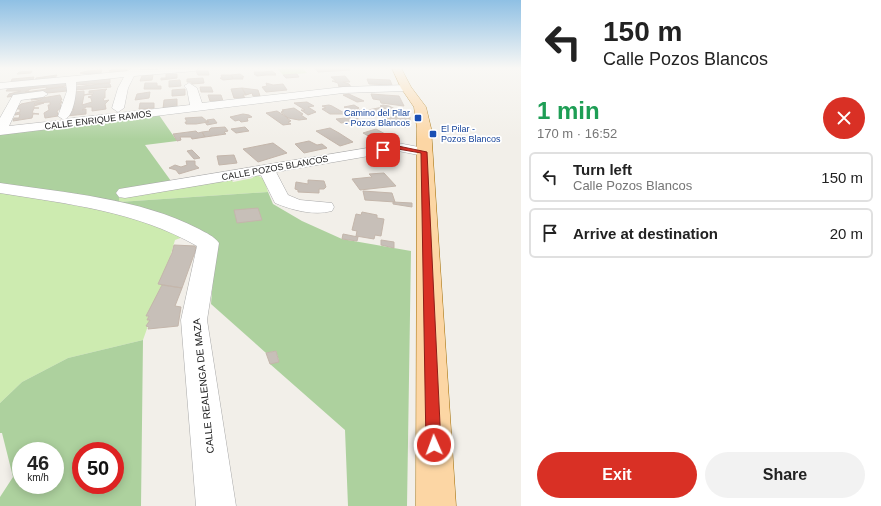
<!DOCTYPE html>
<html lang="en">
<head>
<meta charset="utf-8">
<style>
	body { margin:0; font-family:Arial,sans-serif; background:#f2f2f2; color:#222; height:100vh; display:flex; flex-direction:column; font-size:15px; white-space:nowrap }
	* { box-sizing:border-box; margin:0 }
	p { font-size:13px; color:#767676 }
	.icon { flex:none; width:22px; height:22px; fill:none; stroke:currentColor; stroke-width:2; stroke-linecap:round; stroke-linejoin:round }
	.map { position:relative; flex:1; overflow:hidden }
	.sheet { display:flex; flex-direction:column; background:#fff; width:360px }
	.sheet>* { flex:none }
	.banner { background:#fff; color:#222; overflow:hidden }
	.speed { position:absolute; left:12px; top:442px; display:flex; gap:8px; font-size:20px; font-weight:700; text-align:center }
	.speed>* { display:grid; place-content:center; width:52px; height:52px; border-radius:50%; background:#fff; box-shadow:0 2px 10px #0003; line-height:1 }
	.speed small { font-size:10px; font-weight:400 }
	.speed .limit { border:6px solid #d22; background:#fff; color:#111 }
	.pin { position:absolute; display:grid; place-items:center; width:34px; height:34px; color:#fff; margin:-17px; border-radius:8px; box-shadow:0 2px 6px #0006 }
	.me { position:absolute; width:44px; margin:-22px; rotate:358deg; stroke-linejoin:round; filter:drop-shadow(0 0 3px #0008) }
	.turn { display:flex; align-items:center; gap:14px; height:84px; padding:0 16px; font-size:18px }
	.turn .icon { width:52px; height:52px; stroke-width:2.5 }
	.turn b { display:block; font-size:28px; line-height:34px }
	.round { display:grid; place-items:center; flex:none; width:42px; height:42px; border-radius:21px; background:#f2f2f2 }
	.headline { display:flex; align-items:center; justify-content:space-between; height:68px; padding:0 16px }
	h1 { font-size:24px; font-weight:800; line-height:30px; color:#1e9e55 }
	.cta { display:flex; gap:8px; margin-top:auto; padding:8px 16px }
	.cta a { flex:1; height:46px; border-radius:24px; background:#d93025; color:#fff; font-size:16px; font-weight:800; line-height:46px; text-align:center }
	.cta a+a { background:#f2f2f2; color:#222 }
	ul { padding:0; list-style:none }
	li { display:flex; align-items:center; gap:12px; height:50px; margin:0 8px 6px; padding:0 8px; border:2px solid #e0e0e0; border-radius:6px }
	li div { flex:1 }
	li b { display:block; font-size:15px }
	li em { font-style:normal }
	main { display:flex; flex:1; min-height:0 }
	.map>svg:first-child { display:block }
</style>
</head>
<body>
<main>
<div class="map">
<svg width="521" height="506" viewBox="0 0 521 506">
	<rect width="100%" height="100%" fill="#f2efe9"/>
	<path fill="#cdebb0" d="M302,68l5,5 -24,2 -5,-6z
		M257,175l7,4 4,13 -149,10v-4l112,-19 2,3 20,-4 -1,-2z
		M0,192l135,24 51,20 -11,4 -13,45 -15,35h3l-7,20 -75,18 -46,24 -22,21z"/>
	<path fill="#add19e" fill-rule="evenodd" d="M159,115l18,26 -32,4 26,36 -52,9v12l149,-10 5,12 29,17 40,18 69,12 -4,255h-59l-3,-76 -75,-66 9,-3 -3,-10 -10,2 -55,-49 3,-38 -22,-39 -192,-44v-49z
		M143,340l-2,166h-141v-9l13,-20 -11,-44h-2v-30l22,-21 46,-24zM21,451h34v34h-34zM81,451h34v34h-34z"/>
	<path fill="#c7bfb8" stroke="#c4b6ab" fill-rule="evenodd" d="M315,68h34l1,2 -32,2z
		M114,69h13l-1,3 -17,-1z
		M102,70l-2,5 -20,-2 7,-2z
		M32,71l-1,2 -14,1 2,-2z
		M196,71h12l1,4h-11z
		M272,71l4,3h-1l1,1h-10l-3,-3z
		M254,72h9l3,3 -9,1 -3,-2h1z
		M166,74h11v4l-16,2v-2h5z
		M240,74l4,3h-2l1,2h-10l-2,-4z
		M297,74l2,3 -13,1 -3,-3z
		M57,75l-2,3 -20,3 1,-3z
		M153,75l-1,5 -12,1 2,-5z
		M221,75h10l2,4 -10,1 -3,-2h2z
		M345,76l5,6h-7l6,2 2,3h-12l-1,-4 -6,-2h4l-5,-4z
		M34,77l-1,3 -22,2 1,-3z
		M203,78l1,5 -12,1 -1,-2h-4v-3z
		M110,79v4l-36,2v-3z
		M367,79l23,1 2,5 -23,-1z
		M180,80l1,6 -12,1v-6z
		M67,83l-1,3 -20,3 1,-2 -16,2 -6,3 39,-5 3,1v3l-60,6 2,-3 12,-3h-15l3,-4z
		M108,83l2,1 1,3 -36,3v-3z
		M145,83h12v3h4v3h-17z
		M266,83l7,2 10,-1 4,6 -21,2 -4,-5 5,-1z
		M200,87h11l2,5h-12z
		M242,88l4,7h-3l2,3h-11l-3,-9z
		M242,88l16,2 2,6h-7l-1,-3 -6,2z
		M107,89l-2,2v7h-2l1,3 5,-1 -4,4 1,5 -14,2v-4h-6l-4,3 4,-1v5l-20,2 2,-5h5l1,-2 -5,1 5,-18 10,-1v4l4,-1h5v-2l-4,1v-2zM92,94v2l-4,1 3,1 1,4 -10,3 2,-10z
		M185,89v6l-13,1v-6z
		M150,92l-1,6 -14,2 2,-6z
		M349,94l2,1 13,6 -7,1 -14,-7z
		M371,94l28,2 5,10 -23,-3 -1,-3 -7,-1z
		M42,95v3l18,-3 2,5h-2l3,3h-3l1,5 -4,3 1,5 -13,2 -1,-5 5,-3 -1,-5h2v-3l-15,1 -1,1 10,-1 -10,3v2h5h-5l-2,5 7,1h-6l-1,4 -19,3 1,-3h5l1,-4 -5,1 1,-2 4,-1v-3h-4l5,-5 20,-4v-1l-10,1 1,-3z
		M208,95h13l2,6h-13z
		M177,99v9l-14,1 1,-9z
		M307,102l7,4 -6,1 8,5 -8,3 -7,-5h4l-11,-7z
		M140,103h14v5l-15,1z
		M329,105l3,1 14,8h-16l-8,-5 4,-1 -4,-2z
		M354,105l5,3h-2l7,4 -9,1 -11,-6z
		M383,105l6,1 8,4 -6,1 -11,-5z
		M383,107l8,4 -17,2 -6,-3z
		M294,108l9,6 -2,1 6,4 -8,1 -11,-2 -7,-6 3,-1 -2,-1z
		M277,111l11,7h-1l4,3 -3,1 3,2 -8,1 -17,-12z
		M243,114l6,1 3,2 -5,1 1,3 -7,1 -2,-2 -4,1 -5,-4z
		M387,114l23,3v5l-29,-5z
		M202,117l6,5 -12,2h-10l-1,-2h2l-2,-4z
		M355,117l5,3 -19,3 -5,-4z
		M214,119l3,4 -10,2 -2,-3h4l-2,-2z
		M387,119l19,2v6l-20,-4z
		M225,127l3,4 -4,1 2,2 -21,3 -3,-5 8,-1 -1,-1 2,-2z
		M245,127l4,4 -13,2 -5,-4z
		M330,128l9,5 14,9 -13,4 -24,-15z
		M376,129l11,6 -15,3 -9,-5z
		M196,131l2,2 4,-1 3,5 -13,2 -1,-2h-11l1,3 -4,1 -4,-7z
		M309,141l8,4 5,-1 5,4 -23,5 -9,-9z
		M273,143l14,10 -29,9 -15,-13z
		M192,150l8,8 -6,1 -7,-8z
		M234,155l3,8 -18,2 -2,-9z
		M186,161h9v4l4,3 -20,6 -3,-4 -7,-2 6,-3 6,2 6,-2z
		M384,173l12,13 -36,4 -8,-11 20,-2 -3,-3z
		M308,180l16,1 2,6 -2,2h-5v4l-21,-1v-2l-3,-1 1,-7 12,2z
		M363,191l29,2 3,9 -30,-2z
		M393,202l19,1v4l-19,-3z
		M258,208l4,12 -25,3 -3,-13z
		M362,212l15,3v3l7,1 -3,17 -6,-1 -1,4 -18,-3 1,-5 -5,-1 4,-16 5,1z
		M343,234l15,3 -1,4 -15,-2z
		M381,240l13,2v6l-13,-3z
		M174,245l21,1 1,3 -14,39 -24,-4 14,-31z
		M162,285l20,3 -7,18 6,1 -3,19 -30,3 1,-2 -3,-1 4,-6h-3l2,-4h-3z
		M276,351l3,11 -9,2 -4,-11z"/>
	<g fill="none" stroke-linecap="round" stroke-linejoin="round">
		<defs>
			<path id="minor" d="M132,68h9l-1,2 59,-2 -4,3 -61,5 -6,12 -4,20 -6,4 -6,-4 6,-20 6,-11 -48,5c1,8 -2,34 -11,37l125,-14 -3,-16 -3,-3 5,-3 8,5 5,15 141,-16 63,-2 5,3 -5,3 -63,2 -343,42v-17l13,-23 30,-4 5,3 -5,3 -22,3 -12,26 55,-6 -6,-4 9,-25 -1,-8 -66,6v-6l128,-12z
				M398,143l31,6 2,3 -2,3 -5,1 -26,-5 -122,21 12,23 12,5 32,3 2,4 -2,4c-19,5 -40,-1 -57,-8l-14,-28 -136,23 -6,-1 -3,-4 3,-4 6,-1z
				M0,183c66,10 139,15 199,46 7,4 15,7 20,14l-12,77 29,186h-40l-15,-186 16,-74c-61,-35 -129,-42 -197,-53z"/>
			<path id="major" d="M392,68h9l10,19 15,20 5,21 25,378h-40l1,-378 -3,-21 -13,-19z"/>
		</defs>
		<use href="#minor" stroke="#a9a9a9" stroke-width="1"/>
		<use href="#major" stroke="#a06b00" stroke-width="1"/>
		<use href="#minor" fill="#fff" fill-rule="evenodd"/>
		<use href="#major" fill="#fcd6a4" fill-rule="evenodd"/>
	</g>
	<linearGradient id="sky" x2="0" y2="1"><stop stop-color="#8fc0e4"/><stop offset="0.49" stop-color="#f9f8f5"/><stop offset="1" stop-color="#f9f8f5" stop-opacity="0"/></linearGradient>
	<rect width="521" height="139" fill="url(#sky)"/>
	<path fill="#d93025" stroke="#8d1f18" d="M398,146l29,6 14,293 -2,5 -5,2 -6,-2 -2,-5 -5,-292 -23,-4 -15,3 -3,-2z"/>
	<g fill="#1a4fb4" stroke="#fff" stroke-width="1.5">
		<rect x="414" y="114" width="8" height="8" rx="2"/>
		<rect x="429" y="130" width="8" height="8" rx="2"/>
	</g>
	<g text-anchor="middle" stroke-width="3.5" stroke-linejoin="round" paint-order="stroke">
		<g font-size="9" fill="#164399" stroke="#fff" text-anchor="end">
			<text x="410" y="116">Camino del Pilar<tspan x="410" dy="10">- Pozos Blancos</tspan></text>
			<text x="441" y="132" text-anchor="start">El Pilar -<tspan x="441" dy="10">Pozos Blancos</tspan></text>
		</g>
		<g font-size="9" fill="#222" stroke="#fff">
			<text transform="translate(98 120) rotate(-7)" y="3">CALLE ENRIQUE RAMOS</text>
			<text transform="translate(275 168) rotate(-10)" y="3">CALLE POZOS BLANCOS</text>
		</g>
		<g font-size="10" fill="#222" stroke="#fff">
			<text transform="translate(203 386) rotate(-96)" y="4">CALLE REALENGA DE MAZA</text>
		</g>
	</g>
</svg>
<div class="speed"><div>46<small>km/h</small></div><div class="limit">50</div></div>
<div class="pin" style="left:383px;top:150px;background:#d93025"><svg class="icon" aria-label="arrive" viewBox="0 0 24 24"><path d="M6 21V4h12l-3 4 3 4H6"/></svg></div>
<svg class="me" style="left:434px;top:445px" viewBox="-20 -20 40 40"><circle r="17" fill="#d93025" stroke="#fff" stroke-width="3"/><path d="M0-11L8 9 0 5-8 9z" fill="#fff"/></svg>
</div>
<section class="sheet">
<div class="banner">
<div class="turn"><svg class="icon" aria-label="left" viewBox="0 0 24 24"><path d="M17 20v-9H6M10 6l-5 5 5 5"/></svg><div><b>150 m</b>Calle Pozos Blancos</div></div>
</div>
<div class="headline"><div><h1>1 min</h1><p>170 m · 16:52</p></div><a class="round" style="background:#d93025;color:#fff"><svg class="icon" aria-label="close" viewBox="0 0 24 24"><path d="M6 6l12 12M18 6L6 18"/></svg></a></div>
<ul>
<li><svg class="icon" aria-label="left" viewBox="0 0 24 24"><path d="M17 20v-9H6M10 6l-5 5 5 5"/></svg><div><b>Turn left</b><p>Calle Pozos Blancos</p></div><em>150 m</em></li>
<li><svg class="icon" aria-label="arrive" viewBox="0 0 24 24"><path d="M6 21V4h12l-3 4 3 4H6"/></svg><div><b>Arrive at destination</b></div><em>20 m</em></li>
</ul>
<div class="cta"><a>Exit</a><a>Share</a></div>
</section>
</main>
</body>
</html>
